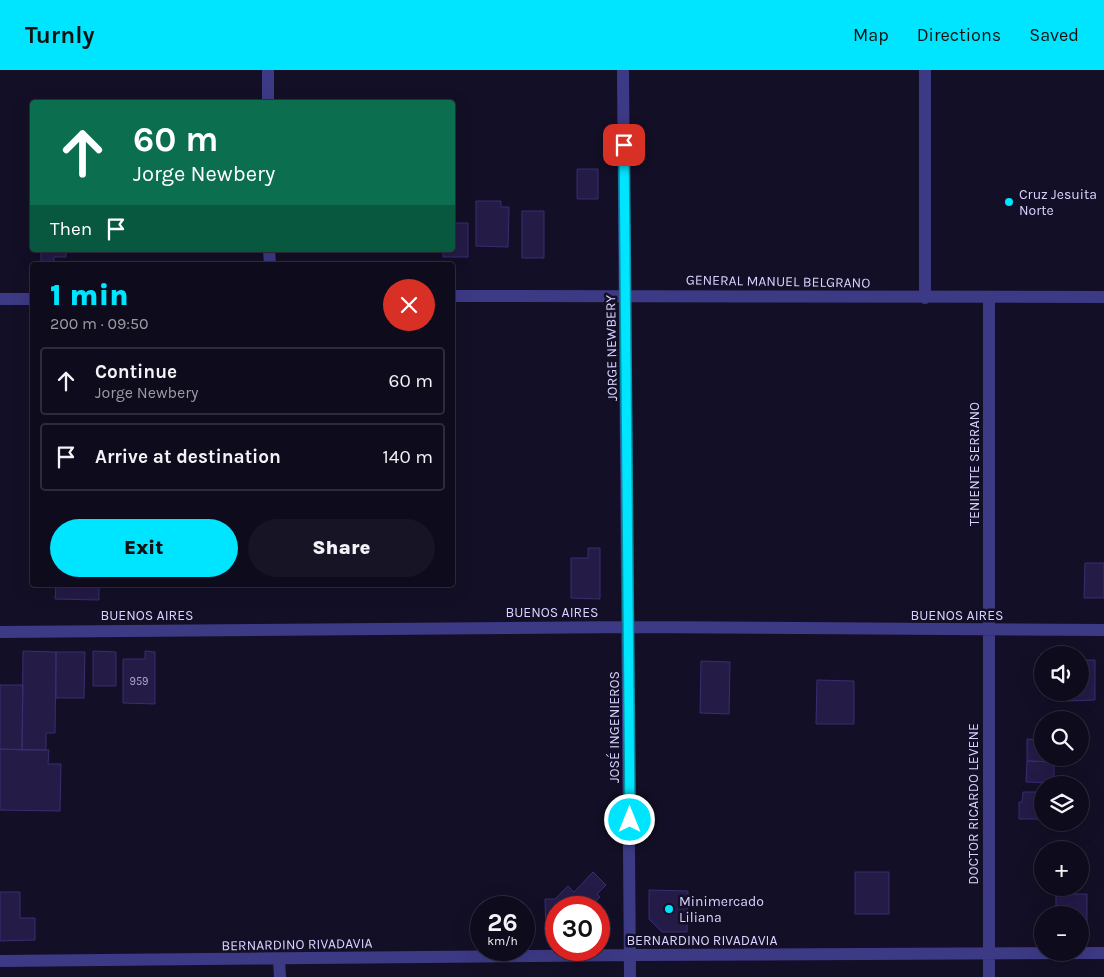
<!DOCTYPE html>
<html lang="en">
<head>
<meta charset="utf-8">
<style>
	body { margin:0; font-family:Karla,sans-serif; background:#171425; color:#f1f3f6; height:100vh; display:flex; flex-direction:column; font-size:19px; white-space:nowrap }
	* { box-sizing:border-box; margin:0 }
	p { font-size:16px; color:#9b9ba3 }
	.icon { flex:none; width:28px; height:28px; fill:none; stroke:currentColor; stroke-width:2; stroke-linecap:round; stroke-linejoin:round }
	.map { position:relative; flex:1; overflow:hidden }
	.side { position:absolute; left:30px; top:192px; width:425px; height:325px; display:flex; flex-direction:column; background:#0e0b1c; border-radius:5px; box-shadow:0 5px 20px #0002,0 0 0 1px #2e2b3b }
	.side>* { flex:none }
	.banner { position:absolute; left:30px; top:30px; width:425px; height:152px; border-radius:5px; box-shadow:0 5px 20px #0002,0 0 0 1px #2e2b3b; background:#0b6e4f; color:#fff; overflow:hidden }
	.tools { position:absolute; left:1034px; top:576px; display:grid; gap:10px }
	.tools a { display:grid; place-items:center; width:55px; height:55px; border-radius:50%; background:#0e0b1c; box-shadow:0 5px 20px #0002,0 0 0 1px #2e2b3b; font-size:25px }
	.speed { position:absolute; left:470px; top:826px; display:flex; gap:10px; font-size:25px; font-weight:700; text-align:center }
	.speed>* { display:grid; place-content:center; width:65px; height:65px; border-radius:50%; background:#0e0b1c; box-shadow:0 5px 20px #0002,0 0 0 1px #2e2b3b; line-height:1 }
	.speed small { font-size:12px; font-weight:400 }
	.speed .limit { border:8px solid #d22; background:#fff; color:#111 }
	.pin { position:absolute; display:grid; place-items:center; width:42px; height:42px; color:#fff; margin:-21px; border-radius:10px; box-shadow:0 2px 8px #0006 }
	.me { position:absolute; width:55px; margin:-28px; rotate:0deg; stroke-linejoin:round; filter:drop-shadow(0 0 4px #0008) }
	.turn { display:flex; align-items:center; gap:18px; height:105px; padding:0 20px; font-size:22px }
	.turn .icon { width:65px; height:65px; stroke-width:2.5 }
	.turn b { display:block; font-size:35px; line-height:42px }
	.then { display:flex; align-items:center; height:48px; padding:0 20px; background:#0003; gap:10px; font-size:19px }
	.round { display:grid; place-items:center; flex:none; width:52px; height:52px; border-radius:26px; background:#171425 }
	.headline { display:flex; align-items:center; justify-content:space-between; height:85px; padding:0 20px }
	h1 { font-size:30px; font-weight:800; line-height:38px; color:#00e5ff }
	.primary-button { display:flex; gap:10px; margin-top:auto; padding:10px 20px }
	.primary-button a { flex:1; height:58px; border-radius:30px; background:#00e5ff; color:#111; font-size:20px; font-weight:800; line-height:58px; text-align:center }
	.primary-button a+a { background:#171425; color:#f1f3f6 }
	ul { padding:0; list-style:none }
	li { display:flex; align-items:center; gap:15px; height:68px; margin:0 10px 8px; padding:0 10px; border:2px solid #2e2b3b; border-radius:5px }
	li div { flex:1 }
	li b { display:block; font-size:19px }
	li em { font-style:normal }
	header { display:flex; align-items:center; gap:30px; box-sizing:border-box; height:70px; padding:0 25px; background:#00e5ff; color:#111 }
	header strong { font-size:24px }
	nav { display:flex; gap:28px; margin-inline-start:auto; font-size:18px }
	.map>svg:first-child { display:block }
</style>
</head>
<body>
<header>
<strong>Turnly</strong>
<nav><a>Map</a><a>Directions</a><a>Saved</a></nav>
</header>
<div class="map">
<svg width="1104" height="907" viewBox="0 0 1104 907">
	<rect width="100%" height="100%" fill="#130f26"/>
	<path fill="#241b47" stroke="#3b2d73" d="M577,99h21v30h-21z
		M476,131h25v6h8l-1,40 -32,-1z
		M522,141h22v47h-22z
		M452,153h16v34h-25v-7h9z
		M41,180h25v7h-12v7h-13z
		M588,478h12v51l-29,-1v-40h17z
		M1085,493h19v35h-20z
		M56,515h43v15l-44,-1z
		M23,581l33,1 -1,81h-9v17h-24z
		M93,581l23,1v34h-23z
		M145,581l10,1v52l-32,-1v-44h22z
		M56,582h29l-1,46h-28z
		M1080,590h15v40l-29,1v-9h14z
		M701,591l29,1 -1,52 -29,-1z
		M817,610l37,1v43h-38z
		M0,615h23l-1,65 -22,-1z
		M1027,669l15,1v18h12v4l-27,-1z
		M0,679l49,1 -1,14h13l-1,47 -60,-1z
		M1027,691l27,1v21l-28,-1z
		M1023,722h19v27h-23v-17h3z
		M593,802l13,13 -9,9 3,3 -11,11h-33v24l-10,1 -1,-34h10l13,-13 6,6z
		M855,802h34v42h-34z
		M649,820l39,1 -1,41h-25l-13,-13z
		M0,822h20v26h15v22l-35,1z
		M1056,824h31v33h-7v-12h-24z"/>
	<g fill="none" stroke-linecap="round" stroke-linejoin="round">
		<path stroke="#3d3a85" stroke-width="12" d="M268,0v32
			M623,0l7,907
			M269,180l1,15
			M452,226l652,1
			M925,228v-228
			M0,229h32
			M0,562l629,-5 475,3
			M279,890l1,17
			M0,891l630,-6 474,-2
			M989,907v-680"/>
	</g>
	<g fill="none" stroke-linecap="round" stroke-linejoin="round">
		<defs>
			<path id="route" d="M624,75l6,675"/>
		</defs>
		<use href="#route" stroke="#0095a6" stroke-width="12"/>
		<use href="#route" stroke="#00e5ff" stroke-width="9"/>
	</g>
	<g fill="#00e5ff" stroke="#130f26" stroke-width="2">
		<circle cx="1009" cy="132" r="5"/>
		<circle cx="669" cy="839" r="5"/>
	</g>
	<g text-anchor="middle" stroke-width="5" stroke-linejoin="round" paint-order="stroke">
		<g font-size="11" fill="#aca6d1">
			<text x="139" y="615">959</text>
		</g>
		<g font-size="14" fill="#d9d4ff" stroke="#130f26" text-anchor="start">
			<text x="1019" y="129">Cruz Jesuita<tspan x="1019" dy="16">Norte</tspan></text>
			<text x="679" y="836">Minimercado<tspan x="679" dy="16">Liliana</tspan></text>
		</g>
		<g font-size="14" fill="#d9d4ff" stroke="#130f26">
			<text transform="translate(778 211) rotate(1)" y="5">GENERAL MANUEL BELGRANO</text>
			<text transform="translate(611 278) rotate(-91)" y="5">JORGE NEWBERY</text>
			<text transform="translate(974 394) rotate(-90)" y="5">TENIENTE SERRANO</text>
			<text x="552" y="547">BUENOS AIRES</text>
			<text x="147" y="550">BUENOS AIRES</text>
			<text x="957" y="550">BUENOS AIRES</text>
			<text transform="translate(614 657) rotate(-90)" y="5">JOSÉ INGENIEROS</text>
			<text transform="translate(973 734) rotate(-90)" y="5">DOCTOR RICARDO LEVENE</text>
			<text x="702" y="875">BERNARDINO RIVADAVIA</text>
			<text transform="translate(297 874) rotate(-1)" y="5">BERNARDINO RIVADAVIA</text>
		</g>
	</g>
</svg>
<div class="tools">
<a><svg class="icon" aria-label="sound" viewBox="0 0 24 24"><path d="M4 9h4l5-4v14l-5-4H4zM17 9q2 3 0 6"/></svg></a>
<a><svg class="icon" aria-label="search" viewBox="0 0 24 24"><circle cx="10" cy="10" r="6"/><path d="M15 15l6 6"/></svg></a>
<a><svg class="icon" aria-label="layers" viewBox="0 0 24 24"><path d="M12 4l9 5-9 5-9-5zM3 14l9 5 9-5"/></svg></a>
<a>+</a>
<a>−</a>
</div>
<div class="speed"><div>26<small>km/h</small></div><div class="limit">30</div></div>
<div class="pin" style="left:624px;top:75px;background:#d93025"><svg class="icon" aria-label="arrive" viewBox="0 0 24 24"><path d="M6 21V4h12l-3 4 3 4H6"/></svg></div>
<svg class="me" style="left:630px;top:750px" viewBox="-20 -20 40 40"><circle r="17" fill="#00e5ff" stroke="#fff" stroke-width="3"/><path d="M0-11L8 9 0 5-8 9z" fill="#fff"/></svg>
<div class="banner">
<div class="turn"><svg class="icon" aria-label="ahead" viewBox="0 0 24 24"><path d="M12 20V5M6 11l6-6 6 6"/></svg><div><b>60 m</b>Jorge Newbery</div></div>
<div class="then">Then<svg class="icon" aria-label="arrive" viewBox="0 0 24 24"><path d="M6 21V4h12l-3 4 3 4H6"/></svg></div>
</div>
<section class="side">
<div class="headline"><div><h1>1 min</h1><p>200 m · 09:50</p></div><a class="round" style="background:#d93025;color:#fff"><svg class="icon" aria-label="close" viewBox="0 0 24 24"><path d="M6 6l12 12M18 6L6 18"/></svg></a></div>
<ul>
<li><svg class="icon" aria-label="ahead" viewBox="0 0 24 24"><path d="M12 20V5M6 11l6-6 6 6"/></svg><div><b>Continue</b><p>Jorge Newbery</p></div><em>60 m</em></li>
<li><svg class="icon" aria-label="arrive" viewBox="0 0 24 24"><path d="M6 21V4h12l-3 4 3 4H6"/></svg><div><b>Arrive at destination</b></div><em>140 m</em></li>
</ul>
<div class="primary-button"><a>Exit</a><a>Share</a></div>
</section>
</div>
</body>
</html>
